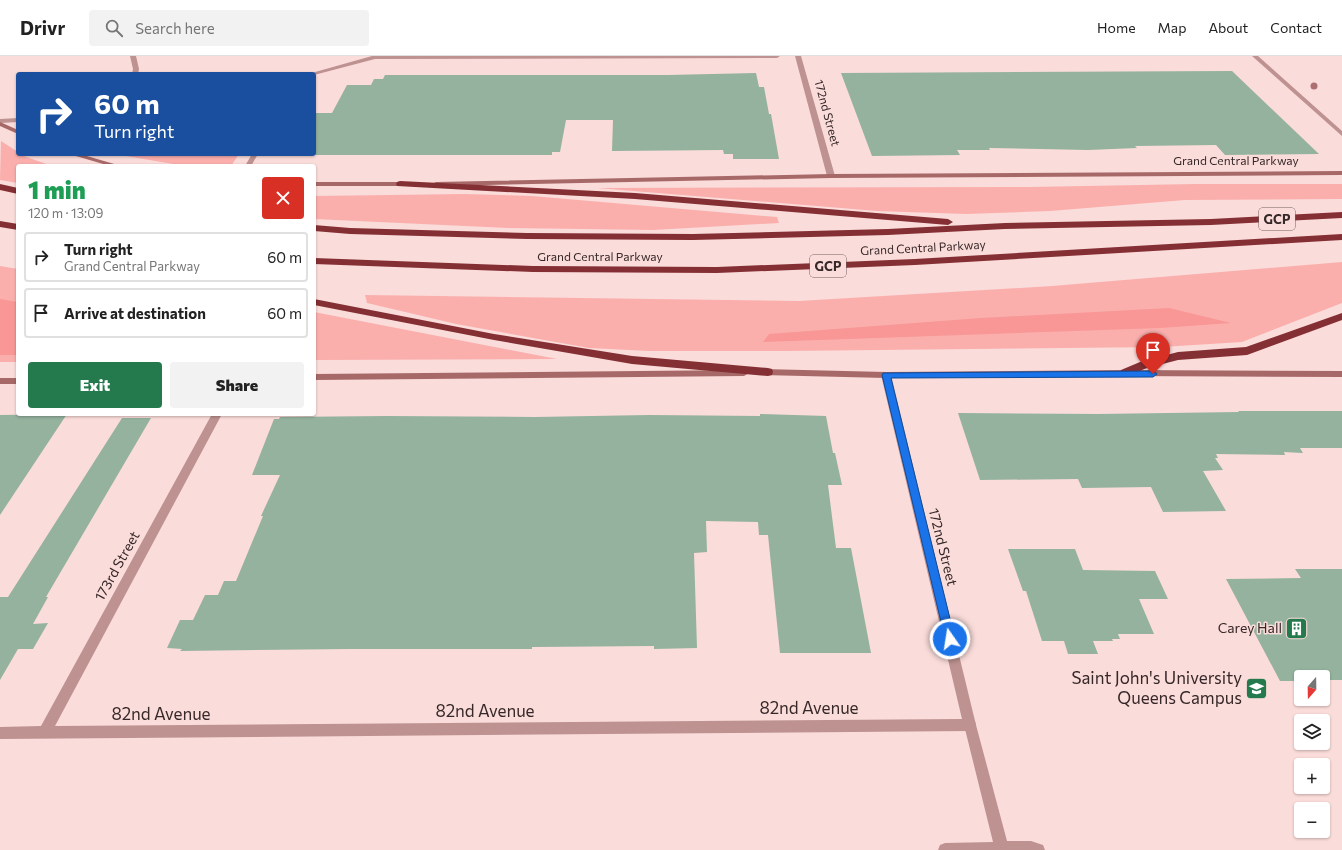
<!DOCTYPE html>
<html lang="en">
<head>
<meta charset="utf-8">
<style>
	body { margin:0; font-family:Commissioner,sans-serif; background:#f2f2f2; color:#222; height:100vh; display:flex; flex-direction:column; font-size:15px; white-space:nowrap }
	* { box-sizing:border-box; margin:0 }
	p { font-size:13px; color:#767676 }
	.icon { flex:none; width:22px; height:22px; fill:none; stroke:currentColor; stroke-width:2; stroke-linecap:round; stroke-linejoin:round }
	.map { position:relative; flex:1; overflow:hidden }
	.drawer { position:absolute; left:16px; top:108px; width:300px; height:252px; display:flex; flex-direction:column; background:#fff; border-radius:4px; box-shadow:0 1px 3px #0004 }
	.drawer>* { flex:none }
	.guide { position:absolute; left:16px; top:16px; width:300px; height:84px; border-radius:4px; box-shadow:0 1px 3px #0004; background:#1a4fa0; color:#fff; overflow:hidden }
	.needle { width:26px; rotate:200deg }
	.fabs { position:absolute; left:1294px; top:614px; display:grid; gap:8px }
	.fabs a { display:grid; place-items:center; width:36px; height:36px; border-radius:4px; background:#fff; box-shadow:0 1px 3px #0004; font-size:20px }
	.pin { position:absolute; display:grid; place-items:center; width:34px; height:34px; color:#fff; margin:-41px -17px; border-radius:50% 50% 50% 0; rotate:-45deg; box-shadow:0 0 4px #0007 }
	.pin .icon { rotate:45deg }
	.me { position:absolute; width:44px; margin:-22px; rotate:347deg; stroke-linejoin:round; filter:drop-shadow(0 0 3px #0008) }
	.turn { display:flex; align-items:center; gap:14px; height:84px; padding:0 12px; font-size:18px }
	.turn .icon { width:52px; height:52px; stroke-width:2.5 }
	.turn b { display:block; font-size:28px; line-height:34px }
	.round { display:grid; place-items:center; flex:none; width:42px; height:42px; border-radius:4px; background:#f2f2f2 }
	.head { display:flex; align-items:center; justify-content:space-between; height:68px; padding:0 12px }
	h1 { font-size:24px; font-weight:800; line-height:30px; color:#1e9e55 }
	.primary-button { display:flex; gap:8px; margin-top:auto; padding:8px 12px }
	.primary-button a { flex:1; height:46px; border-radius:4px; background:#247a4d; color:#fff; font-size:16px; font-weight:800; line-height:46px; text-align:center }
	.primary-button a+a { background:#f2f2f2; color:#222 }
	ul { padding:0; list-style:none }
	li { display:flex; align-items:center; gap:12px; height:50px; margin:0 8px 6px; padding:0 4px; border:2px solid #e0e0e0; border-radius:4px }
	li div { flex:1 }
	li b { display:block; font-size:15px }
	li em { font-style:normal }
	header { display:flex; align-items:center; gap:24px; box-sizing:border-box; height:56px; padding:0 20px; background:#fff; border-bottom:1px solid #e0e0e0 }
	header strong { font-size:19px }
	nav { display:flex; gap:22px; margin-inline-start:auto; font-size:14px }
	.search { width:280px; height:36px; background:#f2f2f2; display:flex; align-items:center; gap:10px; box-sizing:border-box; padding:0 14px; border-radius:4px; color:#767676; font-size:15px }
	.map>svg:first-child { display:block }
</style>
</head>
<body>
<header>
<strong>Drivr</strong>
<div class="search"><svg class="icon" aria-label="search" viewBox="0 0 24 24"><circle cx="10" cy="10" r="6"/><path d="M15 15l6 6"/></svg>Search here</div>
<nav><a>Home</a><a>Map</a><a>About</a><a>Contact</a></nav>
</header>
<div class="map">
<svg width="1342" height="794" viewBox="0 0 1342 794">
	<rect width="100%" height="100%" fill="#fadcda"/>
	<path fill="#faafad" d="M1,85l17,11v2l34,12h-34v17l-18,-3z
		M114,98h125l-8,12h-46z
		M1195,128h147v15l-157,1 -135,11 -84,3 -89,-3 -280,-23 433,-1z
		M465,138l67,2 245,21 2,6 -126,7 -145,-2 -194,-9v-23z
		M1342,206v41l-100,39 -80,5 -376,4h-137l-60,-3 -133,-24 -89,-21 -2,-8 434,6 253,-15z
		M0,210l18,3v93h-18z
		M314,256l243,47 -243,1z"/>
	<path fill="#f89796" d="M0,243l18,3v53h-18z
		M1169,252l62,15 -71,5 -397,14 6,-8 212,-16z"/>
	<path fill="#94b29e" d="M1232,15l87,83 -94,1 -9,-10 -81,1 2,2 -49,2 -99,-2 1,2h-33l3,5 -88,1 -31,-83z
		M756,17l3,14h5l5,27h2l8,45h-46v-5h-9l-1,-4 -111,1 1,-31h-47l-6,32h-8v3h-238v-42h18l15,-28h24l3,-6h9l2,-4h283z
		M1238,355h104v37h-42l3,5 -19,-1 1,3 -69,-1 2,4h-3l8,12 -20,1 23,40 -63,1 -12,-25 -69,1 -4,-9 -98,1 -22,-67 140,1 141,-2z
		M67,358l-67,101v-100z
		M760,358l66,2 7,37h2l7,32h-14l8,63h15l20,105h-91l-12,-118h-9l-1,-13 -52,-1 1,31 -13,1 3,95 -43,1v-3l-122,1v2h-183l-169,2 2,-2 -15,-1 13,-28h13l12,-25h13l6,-14h12l27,-65h-2l19,-41h-28l22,-56h5l1,-2 107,-1 148,1 114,-2 111,1z
		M122,362h29l-105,179h2l-15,27 15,-1 -15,26h-15l-18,31v-83h8z
		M1008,493h67l8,21 72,1 13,28h-29l15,35h-36l2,5h-8l1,2h-20l5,13h-30l-4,-13h-22l-16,-50h-3z
		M1295,513h47v111h-19v-3h-22v4h-21l-54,-102 75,-1z"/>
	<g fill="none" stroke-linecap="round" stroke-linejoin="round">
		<path fill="#bd9290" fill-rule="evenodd" d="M970,663l5,2 1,4 31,116h24l12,4 2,5h-107l2,-5 5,-2 48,-1 -29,-117 1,-4z"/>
		<path fill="#bd9290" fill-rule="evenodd" d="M130,0h6l3,13 -1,5h-6l1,-5z
			M372,0h408l-3,2 -402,1 -61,16 -6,-1z
			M795,0h6l34,120 -2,1 -6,-1z
			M1252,0h6l84,75v5z
			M18,62v4l-18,1v-4z
			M252,98h6l-7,12h-6z
			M886,316l5,3 85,350 -1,4 -5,2 -970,8v-12l41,-1 171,-312h10l-167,312 907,-7 -81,-344z"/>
		<path fill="#a76968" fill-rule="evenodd" d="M0,66l18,8v4l-18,-8z
			M69,98h11l41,12h-11z
			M1342,115v4l-511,3 -395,8 -4,-2 4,-2 395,-8z
			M314,126h94l4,2 -4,2h-94z
			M760,313l126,3 239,-2 217,1v6l-217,-1 -239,2 -126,-3 -5,-3z
			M744,314l5,3 -5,3 -430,4v-6z
			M0,322h18v6h-18z"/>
		<path fill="#842f33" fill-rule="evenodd" d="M400,125l235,12 313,26 5,3 -5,3 -313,-26 -238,-13 -1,-2 1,-2z
			M0,128l18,4v6l-18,-4z
			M1342,156v6l-131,7 -206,4 -117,6 -195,5 -166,-1 -177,-5 -36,-3v-6l36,3 177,5 166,1 195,-5 117,-6 206,-4z
			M0,165l18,3v6l-18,-3z
			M1342,178v6l-427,25 -198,8 -184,-1 -219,-8v-6l219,8 184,1 198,-8z
			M314,243l180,35 138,22 136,12 4,1 1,3 -1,3 -4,1 -136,-12 -138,-24 -180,-35z
			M1342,257v7l-95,35 -69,5 -31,8 -22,9 -4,-1 -1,-3 1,-3 19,-8 38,-10 68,-5z"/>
	</g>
	<circle fill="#ac7073" cx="1314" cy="30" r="3.5"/>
	<path fill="#1a73e8" stroke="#114b97" d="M1153,315l4,3 -4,3 -262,1 64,261 -2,4 -3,1 -4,-1 -64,-268 1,-2z"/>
	<defs>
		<symbol id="building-square" viewBox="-11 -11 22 22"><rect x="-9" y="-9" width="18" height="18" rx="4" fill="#247a4d" stroke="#fadcda"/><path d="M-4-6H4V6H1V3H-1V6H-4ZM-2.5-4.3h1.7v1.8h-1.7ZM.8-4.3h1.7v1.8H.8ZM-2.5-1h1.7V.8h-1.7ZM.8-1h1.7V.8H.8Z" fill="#fff"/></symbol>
		<symbol id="university-square" viewBox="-11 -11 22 22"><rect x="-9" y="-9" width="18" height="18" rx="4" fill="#247a4d" stroke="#fadcda"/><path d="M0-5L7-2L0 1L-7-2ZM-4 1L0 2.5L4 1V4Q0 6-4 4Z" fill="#fff"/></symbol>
	</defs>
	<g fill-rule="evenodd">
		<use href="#building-square" x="1284" y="560" width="25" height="25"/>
		<use href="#university-square" x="1244" y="620" width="25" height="25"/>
	</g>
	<g text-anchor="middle" stroke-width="3" stroke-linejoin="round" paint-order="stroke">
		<g font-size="12" fill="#362828" stroke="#fadcda">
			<text transform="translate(827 57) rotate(75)" y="4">172nd Street</text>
			<text x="1236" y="109">Grand Central Parkway</text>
			<text transform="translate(923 192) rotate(-3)" y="4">Grand Central Parkway</text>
			<text x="600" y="205">Grand Central Parkway</text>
		</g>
		<g fill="#fadcda" stroke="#715e5d" stroke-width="1">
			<rect x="1259" y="152" width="36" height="22" rx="3"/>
			<rect x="810" y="199" width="36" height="22" rx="3"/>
		</g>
		<g font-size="13" font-weight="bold" fill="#362828">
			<text x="1277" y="168">GCP</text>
			<text x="828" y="215">GCP</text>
		</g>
		<g font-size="14" fill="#362828" stroke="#fadcda">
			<text transform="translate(943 491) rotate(76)" y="5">172nd Street</text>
			<text transform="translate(117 510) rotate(-61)" y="5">173rd Street</text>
		</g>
		<g font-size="14" fill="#362828" stroke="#fadcda" text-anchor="end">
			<text x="1282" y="577">Carey Hall</text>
		</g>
		<g font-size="17" fill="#362828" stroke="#fadcda" text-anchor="end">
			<text x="1242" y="628">Saint John's University<tspan x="1242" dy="20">Queens Campus</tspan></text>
		</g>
		<g font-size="17" fill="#362828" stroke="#fadcda">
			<text x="809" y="658">82nd Avenue</text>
			<text x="485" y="661">82nd Avenue</text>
			<text x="161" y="664">82nd Avenue</text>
		</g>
	</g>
</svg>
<div class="fabs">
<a><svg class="needle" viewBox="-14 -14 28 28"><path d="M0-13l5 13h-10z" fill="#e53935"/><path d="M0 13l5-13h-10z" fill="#767676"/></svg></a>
<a><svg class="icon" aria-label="layers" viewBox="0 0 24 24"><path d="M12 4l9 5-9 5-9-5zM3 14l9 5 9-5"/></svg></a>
<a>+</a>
<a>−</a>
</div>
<div class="pin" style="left:1153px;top:318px;background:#d93025"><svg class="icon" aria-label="arrive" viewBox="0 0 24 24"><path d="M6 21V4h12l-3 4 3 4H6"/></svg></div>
<svg class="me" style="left:950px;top:583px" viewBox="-20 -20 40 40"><circle r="17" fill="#1a73e8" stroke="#fff" stroke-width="3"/><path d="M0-11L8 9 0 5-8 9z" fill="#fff"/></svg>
<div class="guide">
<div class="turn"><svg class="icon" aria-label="right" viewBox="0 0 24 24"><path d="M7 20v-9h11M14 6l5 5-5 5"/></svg><div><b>60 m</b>Turn right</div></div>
</div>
<section class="drawer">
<div class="head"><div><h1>1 min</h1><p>120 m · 13:09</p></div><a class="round" style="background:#d93025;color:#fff"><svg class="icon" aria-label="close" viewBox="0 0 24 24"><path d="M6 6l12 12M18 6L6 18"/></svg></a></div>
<ul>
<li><svg class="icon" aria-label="right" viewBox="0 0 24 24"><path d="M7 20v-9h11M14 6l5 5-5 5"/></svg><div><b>Turn right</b><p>Grand Central Parkway</p></div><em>60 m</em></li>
<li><svg class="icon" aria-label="arrive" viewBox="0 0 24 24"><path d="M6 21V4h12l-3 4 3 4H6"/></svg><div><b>Arrive at destination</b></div><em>60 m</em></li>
</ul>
<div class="primary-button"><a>Exit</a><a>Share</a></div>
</section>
</div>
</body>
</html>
